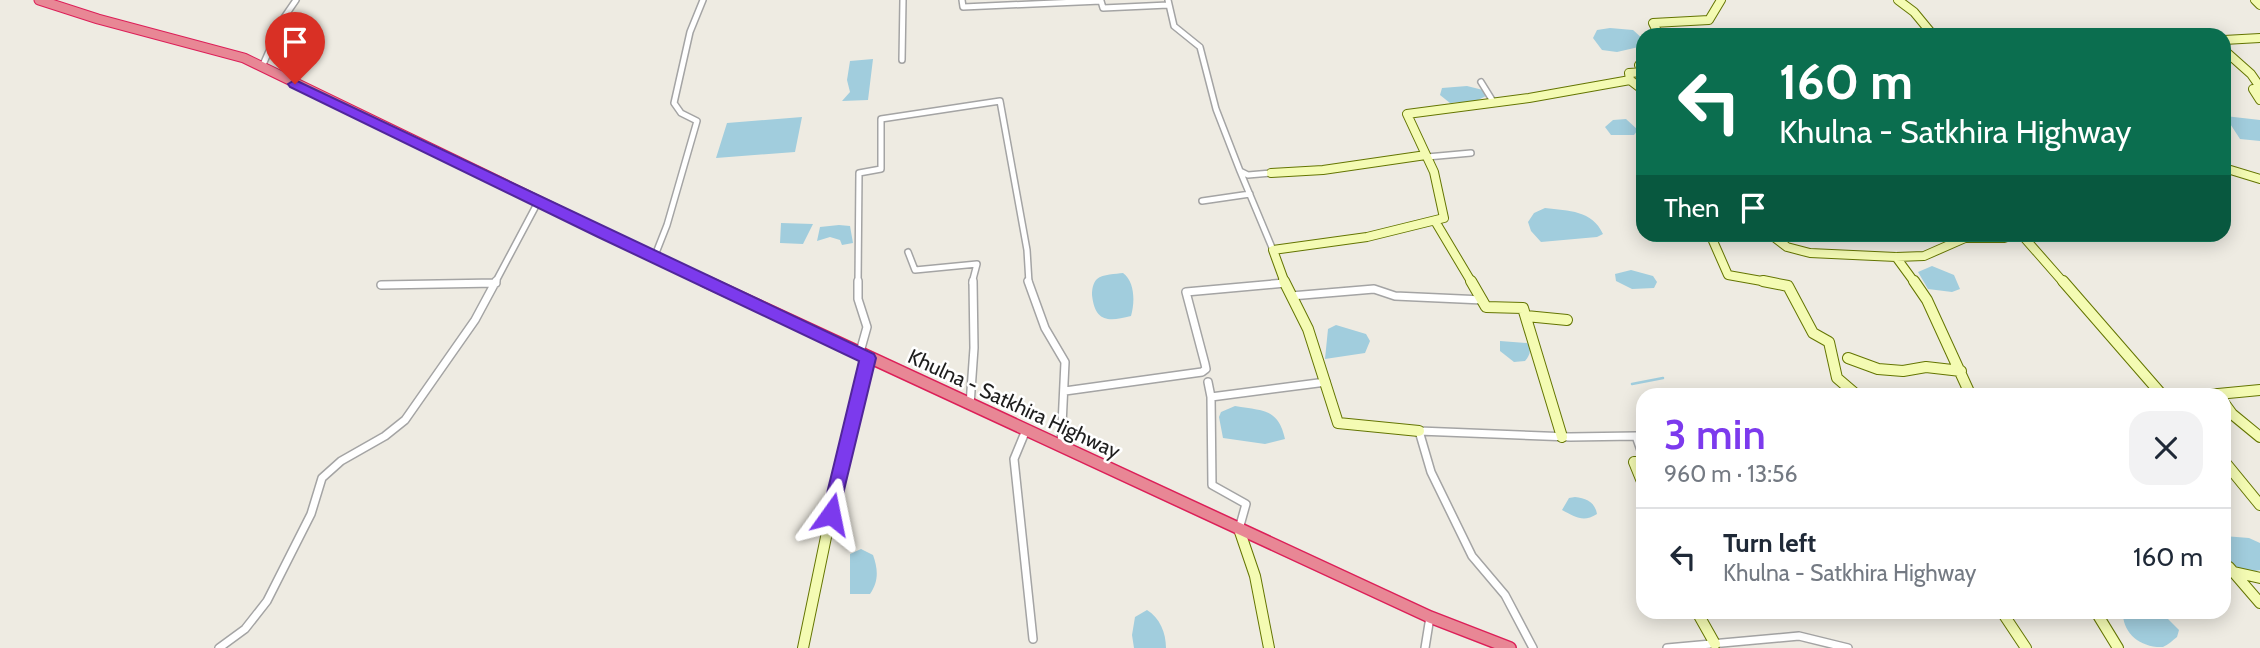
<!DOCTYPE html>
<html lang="en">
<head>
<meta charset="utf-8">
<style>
	body { margin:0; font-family:Cabin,sans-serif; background:#f2f2f3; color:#1f2937; height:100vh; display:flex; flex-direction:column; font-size:26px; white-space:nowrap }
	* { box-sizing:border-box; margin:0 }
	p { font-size:23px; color:#747a83 }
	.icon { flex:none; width:38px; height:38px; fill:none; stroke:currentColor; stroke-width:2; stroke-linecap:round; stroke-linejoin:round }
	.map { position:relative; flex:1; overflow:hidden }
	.details { position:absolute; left:1636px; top:388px; width:595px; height:231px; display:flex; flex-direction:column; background:#fff; border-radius:21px; box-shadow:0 4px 18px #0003 }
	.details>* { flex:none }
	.hud { position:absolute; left:1636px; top:28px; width:595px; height:214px; border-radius:21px; box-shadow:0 4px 18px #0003; background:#0b6e4f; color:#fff; overflow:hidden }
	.pin { position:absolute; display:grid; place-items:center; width:60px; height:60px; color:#fff; margin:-72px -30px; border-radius:50% 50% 50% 0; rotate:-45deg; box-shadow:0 0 7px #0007 }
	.pin .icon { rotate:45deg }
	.me { position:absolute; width:77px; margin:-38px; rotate:12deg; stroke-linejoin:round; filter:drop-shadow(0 0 5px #0008) }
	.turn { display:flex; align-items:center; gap:24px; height:147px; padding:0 28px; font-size:32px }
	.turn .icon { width:91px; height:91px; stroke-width:2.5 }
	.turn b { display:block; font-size:49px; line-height:60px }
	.then { display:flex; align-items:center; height:66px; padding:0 28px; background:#0003; gap:14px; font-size:26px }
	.round { display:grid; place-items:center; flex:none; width:74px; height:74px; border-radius:21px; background:#f2f2f3 }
	.head { display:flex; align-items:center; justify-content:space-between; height:119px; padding:0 28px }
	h1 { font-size:42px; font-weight:600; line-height:52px; color:#7c3aed }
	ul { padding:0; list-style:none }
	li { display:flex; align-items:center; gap:21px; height:98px; padding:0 28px; border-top:2px solid #e0e1e3 }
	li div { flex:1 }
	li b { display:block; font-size:26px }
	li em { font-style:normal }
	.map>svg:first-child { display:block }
</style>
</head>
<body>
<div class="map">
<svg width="2260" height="648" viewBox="0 0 2260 648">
	<rect width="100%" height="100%" fill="#eeebe2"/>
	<path fill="#a1cddd" d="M1610,28l23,2 10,9v7l-26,6 -15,-2 -9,-12 4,-8z
		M873,59l-5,41 -26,1 8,-9 -3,-12 3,-19z
		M1467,86l16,4 3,6 -10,5 -26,2 -10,-8 2,-7z
		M2225,116l35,4v21l-20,-2z
		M802,117l-7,35 -79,6 11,-35z
		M1626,119l12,11 -4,5h-23l-6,-8 8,-7z
		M1545,208c24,3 47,2 58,26l-6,3 -56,5 -10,-11 -3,-9 6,-9z
		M781,223l32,1 -10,20 -23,-1z
		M839,225l11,1 3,17 -11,2 -2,-5 -10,-3 -13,4 3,-14z
		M1932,266l22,9 6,14 -8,3 -24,-3 -10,-17z
		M1631,270l22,6 4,6 -3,6 -22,1 -16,-8 -1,-7z
		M1123,273c12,9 12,29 8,43 -23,6 -36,6 -39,-21 0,-6 1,-12 5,-16 6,-5 19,-5 26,-6z
		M1336,325l30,9 4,7 -5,12 -40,6 3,-30z
		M1500,341l27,2c5,7 3,12 -2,18l-11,1 -14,-11z
		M1235,406c28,5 43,2 50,33l-20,5 -42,-6 -4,-21 2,-5z
		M1575,497c11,1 20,5 22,17 -14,9 -21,3 -35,-4l7,-12z
		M2224,536l25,2 11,5v27l-10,2 -26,-8z
		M861,549l12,6c5,14 6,26 -3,39h-20v-40z
		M1147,610c13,8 19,23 19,38h-32l-2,-13 3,-18z
		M2127,613h35l17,17 -2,7c-4,3 -9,8 -14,10 -22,1 -39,-13 -40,-32z"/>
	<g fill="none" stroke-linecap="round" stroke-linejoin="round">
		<path stroke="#a1cddd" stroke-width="2.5" d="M1632,384l31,-6
			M2169,396l24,-2"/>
		<defs>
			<path id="street-far1" d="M962,0l1,7 138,-6 2,7 65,-3
				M1168,0l6,26 26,21 16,62 24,62 8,4 23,-2
				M902,60l1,-60
				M262,67l21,-48 13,-19
				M1481,82l13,21
				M1427,157l44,-4
				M1240,171l33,79
				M1202,201l48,-7
				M908,252l7,18 62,-6 -5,19
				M654,258l13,-33 30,-104 -16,-8 -7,-10 16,-71 13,-32
				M484,283h12
				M495,283l43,-81
				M858,283l1,-110 22,-4v-50l119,-18 27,149 2,33"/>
			<path id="street" d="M858,281v18l9,28 -7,25
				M1028,281l17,47 20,34 -4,84
				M381,285l115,-2
				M1291,296l83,-7 21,7 88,4
				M1208,382l3,15 1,88 34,19 -7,25
				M1065,391l137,-19 4,-3 -1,-5 -19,-72 99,-9
				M1211,397l115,-15
				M970,405l4,-57 -1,-67
				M1026,430l-12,29 19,180
				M219,648l26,-19 22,-28 44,-87 11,-36 19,-17 44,-25 20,-16 70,-100 21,-39
				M1425,648l5,-31
				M1533,648l-28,-53 -33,-39 -41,-84 -12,-41 151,6 66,-1 7,20
				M1667,648l132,-12 49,12"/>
			<path id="secondary-far1" d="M1898,0l16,12 19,23
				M2255,0l5,5
				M1659,35l-6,-12 56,-3 12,-20
				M2224,40l36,-2
				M2224,50l27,24 9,13
				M1643,72l-14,1 1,7 13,10
				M1642,73l-3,-8 4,-5
				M2260,89h-7l7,11
				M2224,168l36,11
				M1271,173l52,-3 103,-15
				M1435,221l37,62
				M1710,234l18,41 45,8
				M1770,234l17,13 23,6 86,4 28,-1 41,-18h39l12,-4
				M2021,234l43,49
				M1896,257l19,26
				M1285,283l-12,-33 94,-13 77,-19 -10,-46 -27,-58 122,-16 101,-18"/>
			<path id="secondary" d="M1284,281l24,48 30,94 81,8
				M1471,281l15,26 37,1 39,129
				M1763,281l25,5 25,47 16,9 8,36 21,18
				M1914,281l13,19 44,96
				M2063,281l100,115
				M1526,316l41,4
				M1848,358l30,11 25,2 23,-4 35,4
				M2197,396l63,-6
				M2224,403l8,11 28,23
				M2224,461l36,44
				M1643,462h-9l9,22
				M1239,529l16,47 14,72
				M2229,567l31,36
				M2234,572l26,6
				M1697,612l18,32
				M2002,612l24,36
				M2096,612l22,36
				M803,648l40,-193 25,-97"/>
			<path id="highway-far1" d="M39,0l59,19 146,39 465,225"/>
			<path id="highway" d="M705,281l725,336 80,31"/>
		</defs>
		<use href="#street-far1" stroke="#a4a4a4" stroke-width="8"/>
		<use href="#street" stroke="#a4a4a4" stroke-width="10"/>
		<use href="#secondary-far1" stroke="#647502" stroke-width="10"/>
		<use href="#secondary" stroke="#647502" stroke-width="12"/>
		<use href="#highway-far1" stroke="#dc1f58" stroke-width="11"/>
		<use href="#highway" stroke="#dc1f58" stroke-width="14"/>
		<use href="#street-far1" stroke="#fff" stroke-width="5"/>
		<use href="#street" stroke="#fff" stroke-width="7"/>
		<use href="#secondary-far1" stroke="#f4fbb3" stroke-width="8"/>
		<use href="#secondary" stroke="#f4fbb3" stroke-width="10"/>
		<use href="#highway-far1" stroke="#e88795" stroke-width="9"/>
		<use href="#highway" stroke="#e88795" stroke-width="11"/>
	</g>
	<path fill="#7c3aed" stroke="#51269a" stroke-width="2" d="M295,80l579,274 2,4 -39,161 -6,3 -7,-3 -2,-5 37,-153 -261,-124 -308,-150 -2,-3z"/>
	<g text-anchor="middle" stroke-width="5" stroke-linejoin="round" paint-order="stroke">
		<g font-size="21" fill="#1d1d1d" stroke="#fff">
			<text transform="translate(1014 404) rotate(25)" y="7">Khulna - Satkhira Highway</text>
		</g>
	</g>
</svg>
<div class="pin" style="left:295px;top:84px;background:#d93025"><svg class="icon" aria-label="arrive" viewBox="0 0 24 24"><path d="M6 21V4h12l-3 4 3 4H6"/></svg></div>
<svg class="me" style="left:831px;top:514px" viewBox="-20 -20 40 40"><path d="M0-17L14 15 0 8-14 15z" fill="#7c3aed" stroke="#fff" stroke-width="4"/></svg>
<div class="hud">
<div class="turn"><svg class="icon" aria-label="left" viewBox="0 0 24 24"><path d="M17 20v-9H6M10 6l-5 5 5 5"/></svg><div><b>160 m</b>Khulna - Satkhira Highway</div></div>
<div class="then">Then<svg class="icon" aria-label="arrive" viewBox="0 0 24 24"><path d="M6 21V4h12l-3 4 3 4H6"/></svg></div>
</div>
<section class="details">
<div class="head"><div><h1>3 min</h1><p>960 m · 13:56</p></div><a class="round"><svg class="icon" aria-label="close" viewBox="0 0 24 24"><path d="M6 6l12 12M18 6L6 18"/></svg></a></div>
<ul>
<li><svg class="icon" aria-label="left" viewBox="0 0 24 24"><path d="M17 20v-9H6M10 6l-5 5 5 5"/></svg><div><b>Turn left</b><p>Khulna - Satkhira Highway</p></div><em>160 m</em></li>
</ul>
</section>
</div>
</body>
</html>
